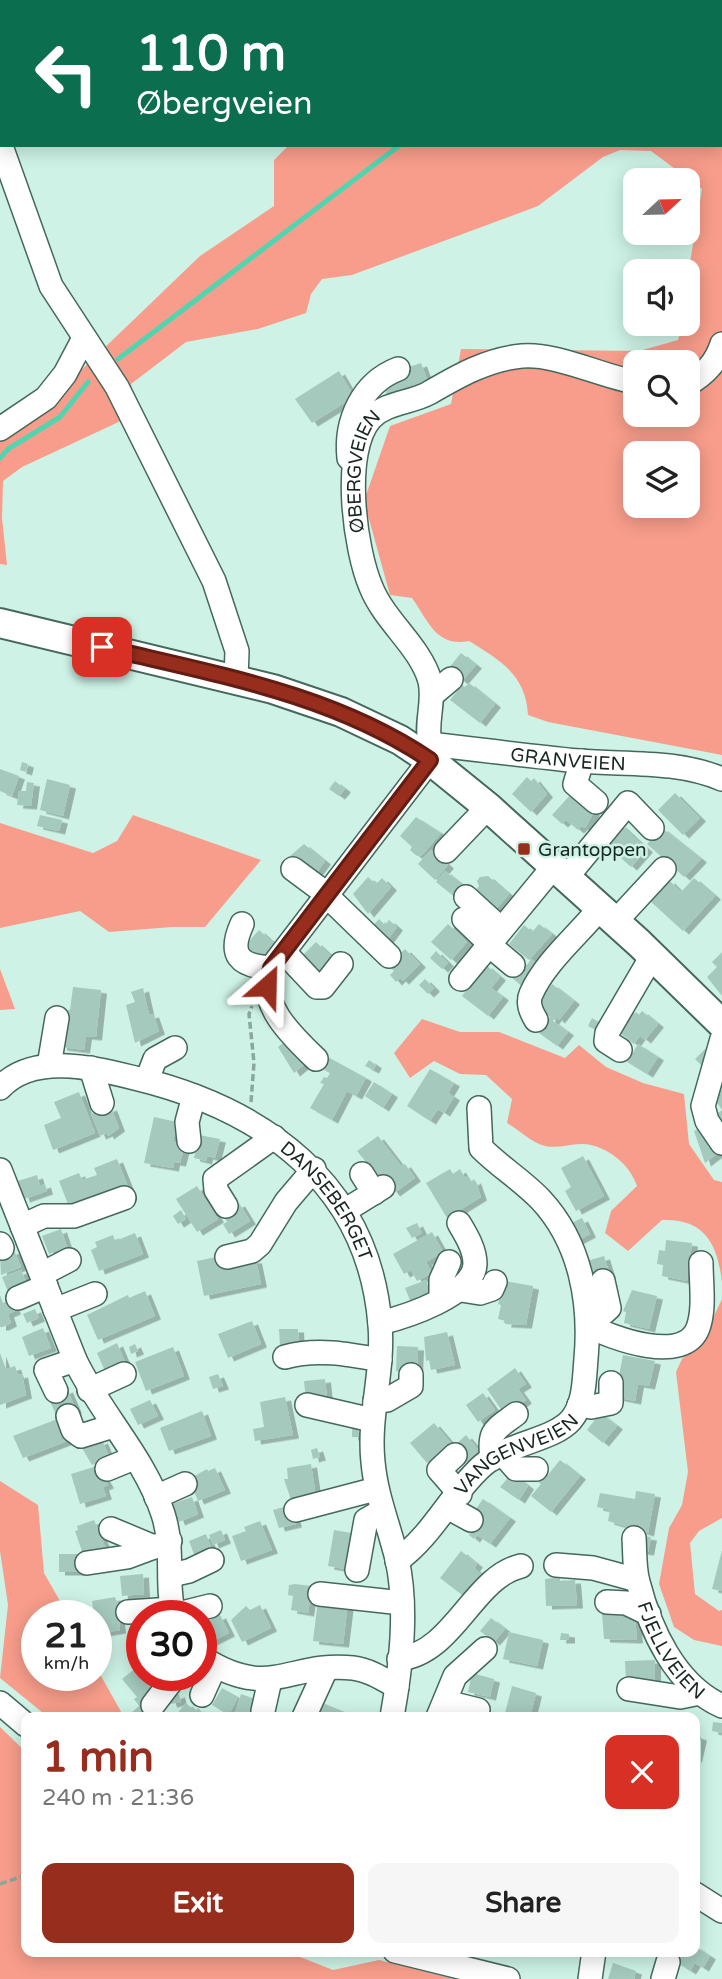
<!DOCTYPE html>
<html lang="en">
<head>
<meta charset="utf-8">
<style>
	body { margin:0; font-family:"Varela Round",sans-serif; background:#f6f6f6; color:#222; height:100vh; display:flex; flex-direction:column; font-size:26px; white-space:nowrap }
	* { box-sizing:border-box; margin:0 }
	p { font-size:23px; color:#767676 }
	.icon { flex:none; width:38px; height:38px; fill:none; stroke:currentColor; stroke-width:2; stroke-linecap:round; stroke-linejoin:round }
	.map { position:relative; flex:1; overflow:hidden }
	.side { position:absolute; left:21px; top:1712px; width:679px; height:245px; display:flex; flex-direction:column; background:#fff; border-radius:14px; box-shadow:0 4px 18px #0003 }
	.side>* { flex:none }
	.hud { position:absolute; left:0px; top:0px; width:723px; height:147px; box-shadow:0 4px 18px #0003; background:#0b6e4f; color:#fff; overflow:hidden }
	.needle { width:46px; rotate:68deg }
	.tools { position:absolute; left:623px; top:168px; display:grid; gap:14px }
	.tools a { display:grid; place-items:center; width:77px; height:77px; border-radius:14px; background:#fff; box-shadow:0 4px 18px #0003; font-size:35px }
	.speed { position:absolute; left:21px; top:1600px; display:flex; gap:14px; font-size:35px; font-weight:700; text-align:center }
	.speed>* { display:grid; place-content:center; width:91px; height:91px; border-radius:50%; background:#fff; box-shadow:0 4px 18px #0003; line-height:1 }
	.speed small { font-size:18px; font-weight:400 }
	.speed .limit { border:10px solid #d22; background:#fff; color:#111 }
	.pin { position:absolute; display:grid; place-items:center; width:60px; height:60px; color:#fff; margin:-30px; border-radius:14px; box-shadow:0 4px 10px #0006 }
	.me { position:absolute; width:77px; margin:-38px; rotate:25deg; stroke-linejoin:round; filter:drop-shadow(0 0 5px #0008) }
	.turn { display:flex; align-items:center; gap:24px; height:147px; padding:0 21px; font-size:32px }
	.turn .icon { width:91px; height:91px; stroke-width:2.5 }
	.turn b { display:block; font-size:49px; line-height:60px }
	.round { display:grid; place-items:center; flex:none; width:74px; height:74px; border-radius:14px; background:#f6f6f6 }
	.summary { display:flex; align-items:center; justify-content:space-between; height:119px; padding:0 21px }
	h1 { font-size:42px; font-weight:800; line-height:52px; color:#972d1d }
	.cta { display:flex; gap:14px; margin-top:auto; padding:14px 21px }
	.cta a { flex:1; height:80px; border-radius:14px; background:#972d1d; color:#fff; font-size:28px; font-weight:800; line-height:80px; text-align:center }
	.cta a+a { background:#f6f6f6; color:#222 }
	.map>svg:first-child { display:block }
</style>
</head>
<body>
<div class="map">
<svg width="722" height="1979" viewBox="0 0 722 1979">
	<defs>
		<filter id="shadow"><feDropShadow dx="6" dy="3.5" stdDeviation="0" flood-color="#0004"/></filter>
	</defs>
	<rect width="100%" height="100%" fill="#cef3e6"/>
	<path fill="#f89d8b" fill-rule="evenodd" d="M271,0h451v755l-174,-33 -20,-7c-2,-40 -28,-55 -59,-74 -33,6 -40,-19 -57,-43l-22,-3 -26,-94 26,-75 61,-22 10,-55 178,2 39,-11 5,-16h5v-49l14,-86 -51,-38 -31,-1 -17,7 -65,49 -186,69 -30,4 -11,15 -5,19 -48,16 -72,13 -55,42 7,29 -116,54 -19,14 -1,37 5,47 -7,-1v-124l74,-63 126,-121 74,-50v-46l15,-15h432v-143zM635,362h53v53h-53zM635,453h53v53h-53z
		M133,815l128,45 -56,67h-33l-63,5 -29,-21 -80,17v-105l93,30 24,-12z
		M0,969l15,40 -15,1z
		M422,1019l38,13h39l66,26 14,-13 27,22 37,16 41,11 5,50 25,36 8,2v101c-4,-38 -17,-65 -60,-63l-34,31 -23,-18 6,-22 26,-25c-7,-21 -29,-40 -53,-42 -13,-1 -25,5 -39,2 -13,-3 -26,-16 -38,-23l5,-24 -26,-24 -26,-1 -26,-13 -24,17 -16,-25z
		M722,1299v219l-23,13 -9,12 5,51 24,17 3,-1v36l-28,-6 -20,-13 -15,-43 10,-56 13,-23 6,-33 -12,-100 6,-13 22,-22z
		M0,1481l38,24 6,68 24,42h-31v60h59v-8l28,50h-76l-48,-39 8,-73 -8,-54z
		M0,1727l26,25v199h259l48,19 46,-10 74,19h-453z"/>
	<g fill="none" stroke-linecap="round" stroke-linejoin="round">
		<path stroke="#51d4b0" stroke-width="5" d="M576,2l3,-2
			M118,359l282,-214
			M0,458l8,-9 52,-32 28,-35"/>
	</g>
	<path fill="#a5cabd" filter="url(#shadow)" d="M421,363l9,25 -40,15 -7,-19 19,-15z
		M339,371l15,26 -42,26 -17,-24z
		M461,653l15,12 -14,16 -14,-12z
		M469,683l26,21 -15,19 -30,-23 12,-15 3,2z
		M22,762l6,2 -2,8 -6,-2z
		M0,769l19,7 -7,20 -12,-5z
		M527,777l4,4 3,-3 13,16 -16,18 -19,-18z
		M47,779l23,6 -7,31 -23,-6z
		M335,781l10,8 -6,7 -10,-7z
		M27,782l7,1 -3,23 -14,-1 2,-14h7z
		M572,793l22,19 -9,16 -3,-2 -4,4 -12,-10 -4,4 -10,-9z
		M675,793l25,25 -17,17 -25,-25z
		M40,815l22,5 -3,11 -22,-5z
		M416,817l25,16 -19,22 -5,1 -7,-6 2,-3 -12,-11z
		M620,824l27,25 -16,18 -28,-25z
		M662,828l39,31 -17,18 -37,-33z
		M304,844l21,17 -14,19 -22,-23z
		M431,850l17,15 -13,15 -17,-16z
		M445,871l20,16 -9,11 -20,-16z
		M488,876l21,18 -18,21 -21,-18 9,-11 -2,-5 3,-4z
		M368,877l8,7 6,-6 9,9 -23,27 -15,-20z
		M694,878l21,18 -32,35 -33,-30 19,-21 12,12z
		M379,919l6,6 4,-5 8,7 -12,16 -15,-14z
		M448,924l19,18 -16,18 -20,-18z
		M539,924l13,10 -23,26 -20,-16 15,-19 8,7z
		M259,930l18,16 -14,15 -21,-12z
		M316,942l17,16 -15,16 -17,-17z
		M405,949l15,15 -17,17 -3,-3 -4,4 -6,-7 4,-4 -6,-6z
		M436,951l12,12 -6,6 -12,-11z
		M722,952v44l-15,-19 10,-10 -5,-5z
		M531,959l11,9 -17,21 -14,-12 12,-16 4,4z
		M486,965l14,12 -9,11 12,9 -15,19 -26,-20z
		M425,979l9,9 -6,6 -9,-9z
		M552,984l22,17 -15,19 -3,-3 -3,4 15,11 -11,14 -18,-13 11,-16 -13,-14z
		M73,987l28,3 -5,47 -10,-1 -2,14 -23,-3 4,-37h5z
		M143,988l6,27 4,-1 6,17 -24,12 -9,-38 9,-3 -4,-10z
		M630,1009l8,7 4,-5 16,13 -13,16 -5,-4 -6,8 -20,-16z
		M592,1018l10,6 -4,7 -10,-5z
		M287,1040l18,24 -11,9 -16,-26z
		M638,1044l20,13 -11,17 -20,-12z
		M705,1049l7,8 -9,10 -8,-8z
		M324,1055l42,23 -10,18 -9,-5 -15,29 -22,-12 14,-24 -4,-1 4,-6 3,1 3,-5 -12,-7z
		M369,1060l7,5 -3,5 -8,-4z
		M430,1069l24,14 -6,10 6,4 -10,16 -6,-4 -8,12 -23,-15z
		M722,1079v46l-7,-10 7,-5 -11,-16z
		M374,1082l18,12 -9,14 -18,-12z
		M79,1092l16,41 -42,17 -9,-25 17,-7 -7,-16z
		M111,1107l8,21 -11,8 -1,-3 -7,3 -9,-22z
		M154,1117l23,5 -4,20 12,2 -5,19 -6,-1 -1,6 -29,-5z
		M703,1126l15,27 -13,10 -11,-32z
		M199,1135l21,4 -5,19 -8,-2 -1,5 -12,-3z
		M378,1136l23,30 4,-2 10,14 -21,15 -10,-13 -4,3 -17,-19 3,-2 -9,-11z
		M583,1156l21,40 -28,15 -11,-20 6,-4 -10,-19z
		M117,1159l12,30 -58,23 -12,-31 20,-8 3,7 15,-5 -3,-7z
		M450,1169l3,5 7,-5 5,9 3,-2 4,6 3,-2 6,17 -34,21 -21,-35z
		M37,1175l3,11 5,-2 2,7 -23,8 -6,-18z
		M197,1186l21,33 -21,13 -21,-33z
		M239,1203l11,18 -21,13 -6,-10 4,-2 -5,-10z
		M181,1210l5,9 -8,5 -5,-8z
		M582,1218l8,16 -15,8 -8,-17z
		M417,1223l5,10 -10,5 -6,-10z
		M61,1229l6,18 -18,7 -7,-18z
		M432,1232l11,20 -17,10 6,11 -15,8 -6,-11 -7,4 -11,-20z
		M135,1233l8,21 -44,17 -8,-21 6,-3 -2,-5 18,-7 2,6z
		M666,1240l26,3 -5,38 -25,-5 1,-11 -6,-1 2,-14 6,1z
		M14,1250l7,17 -20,8 -1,-20z
		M221,1256l35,4 5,24 -57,12 -7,-35z
		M604,1256l6,19 -17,5 -6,-19z
		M21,1270l7,17 -19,7 -7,-17z
		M426,1280l6,17 -20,8 -7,-17z
		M505,1281l28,5 -7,39 -21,-1 1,-3 -8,-2 3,-14 -3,-1z
		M632,1290l25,6 -8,33 -25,-6 2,-11 -3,-1z
		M145,1291l10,25 -57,24 -11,-25 41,-20 1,3z
		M0,1295l3,8 7,-3 5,11 -7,3 3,9 -8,4h-3z
		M35,1309l4,9 -12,5 -4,-9z
		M252,1321l9,23 -33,14 -10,-24z
		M43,1328l8,20 -22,8 -7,-19z
		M279,1329h19l1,17 -19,1z
		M447,1332l8,33 -24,5 -2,-10 -3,1 -2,-24z
		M117,1343l8,19 -20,9 -8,-18z
		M135,1344l3,7 -7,3 -2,-7z
		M397,1346l21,1 -1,25 -21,-1z
		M173,1347l11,29 -38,15 -11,-29z
		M0,1353l6,16 9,-3 3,9 4,-1 4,21 -26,10z
		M623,1355l32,6 -6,25 -11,-2 -3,17 -20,-4z
		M515,1368l11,16 -8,5 8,11 -21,15 -18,-26z
		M218,1374l5,12 -10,3 -4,-12z
		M325,1379l2,19 -21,2 -2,-19z
		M67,1389l9,21 -19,7 -9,-20z
		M483,1393l12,17 -17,12 -12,-17z
		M285,1397l8,38 -38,6 -2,-12 11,-2 -4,-25z
		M150,1400l8,16 -20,9 -8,-16z
		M202,1411l9,25 -42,15 -9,-23z
		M600,1413l17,13 -14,17 -16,-13z
		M60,1418l10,22 -47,18 -10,-22z
		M434,1423l17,20 -24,20 -17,-20z
		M352,1428h7l-1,9h-6z
		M466,1435l15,18 -13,11 -15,-17z
		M102,1440l7,17 -17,8 -10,-17z
		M317,1448l3,9 -7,2 -2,-9z
		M560,1460l20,16 -29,36 -20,-16 10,-12 -7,-5 7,-8 6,5z
		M311,1464l5,33 -25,3 -7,-21h4l-1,-11z
		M97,1466l11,19 -5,2 3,9 -26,8 -9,-30z
		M215,1468l10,22 -27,11 -9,-22 18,-10 1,2z
		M512,1473l16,13 -9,14 -19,-13z
		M636,1491l19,3 -7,39 -40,-12 2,-11 -13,-3 3,-14 35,6z
		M192,1497l6,17 -19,8 -7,-18z
		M483,1499l27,19 -20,26 -13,-9 -3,4 -5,-4 10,-23 -3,-3z
		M291,1505l5,19 -17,4 -6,-18z
		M94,1520l12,29 -22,8 -9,-26 3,-1 -1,-4z
		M260,1521l12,29 -31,11 -9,-25 14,-5 -2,-4z
		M221,1530l4,10 -12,5 -4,-10z
		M334,1530l23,4 -7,36 -22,-4z
		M206,1534l6,16 -17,7 -6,-16z
		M644,1536l7,1 -3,15 -7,-1z
		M722,1550v41l-10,-2z
		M461,1551l16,13 -3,4 9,8 -17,22 -26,-20z
		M59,1554h20v18h-20z
		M143,1574l1,20 -22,2 -2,-20z
		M560,1577v4l15,-1 2,25 -31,1 -1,-27z
		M295,1584l17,2 -4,27 -17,-3 2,-14 -5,-1 1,-10z
		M115,1597l8,22 -4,1 1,10 -23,4 -5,-33z
		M318,1600l30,3 -5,41 -30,-3z
		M260,1605l11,23 -29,14 -11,-22 15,-14 4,4z
		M630,1613l5,4 2,23 -33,-1 -2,-25z
		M220,1615l9,18 -20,10 -8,-19z
		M491,1618l14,11 -11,13 -14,-11z
		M509,1632l34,8 -6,26 -34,-7z
		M561,1633l8,1v6h-9z
		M655,1660v22h-29l-1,-21z
		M142,1663v12h8l12,15 -10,27h-18l-3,-4 8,-7 -5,-7 3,-2 -15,-18z
		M472,1673l22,6 -4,18 -22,-5z
		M512,1686l24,7 -6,24h-26z
		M222,1688l16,9 -9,18 -17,-10z
		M179,1694l2,8 -10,2 -2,-7z
		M241,1694l17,6 -5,17 -18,-4z
		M318,1701l39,16h-47z
		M186,1703l9,8 3,-3 9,9h-33z
		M713,1722l9,1v10l-10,-2z
		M695,1735l6,2 -5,22h-1z
		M695,1946l15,10 -7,12 -8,-5 -5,8 -18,-12 5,-8h18z
		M613,1963l23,8 -2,8h-26z"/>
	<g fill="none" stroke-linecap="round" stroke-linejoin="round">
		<defs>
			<g id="minor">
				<path d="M142,0l7,2"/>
				<path d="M13,2l3,-2"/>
				<path d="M0,143l51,143 66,101 97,194 23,70 -1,29"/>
				<path d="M688,384c17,-10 28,-21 34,-40"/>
				<path d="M0,429l46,-31 19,-24 19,-36"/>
				<path d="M349,458c-4,-37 13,-75 49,-89"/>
				<path d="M432,695l19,-16"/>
				<path id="s1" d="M430,744c-5,-22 5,-41 0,-63 -10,-35 -45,-59 -59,-94 -16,-37 -30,-136 0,-169 16,-16 40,-15 58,-25 29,-17 59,-34 93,-37 33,-3 79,20 113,26"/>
				<path id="s2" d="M418,749l12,-5c50,6 99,12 149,17 48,4 97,-1 143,18"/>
				<path d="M582,761l-7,23 21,18"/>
				<path d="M446,851l42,-44"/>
				<path d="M293,869l35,26"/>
				<path d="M566,878l62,-75 24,25"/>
				<path d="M327,896l62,60"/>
				<path d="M466,897l34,31"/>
				<path d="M464,919l25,24"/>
				<path d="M615,922l49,-53"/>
				<path d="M242,924c-14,31 -3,42 29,44"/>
				<path d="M488,944l25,21"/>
				<path d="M284,952l33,35h6l18,-23"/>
				<path d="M461,979l93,-113"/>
				<path d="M536,1020c-5,-8 -9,-17 -5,-26 14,-32 47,-59 69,-86"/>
				<path d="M722,1039l-19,67 4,15 15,22"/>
				<path d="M620,1050l-14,-9 1,-8 45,-77"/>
				<path d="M316,1059c-23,-22 -60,-56 -45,-91l159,-208"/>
				<path d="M49,1066l8,-48"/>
				<path d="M91,1068l11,35"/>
				<path d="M147,1080l8,-21 20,-11"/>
				<path id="s3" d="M0,1088c33,-36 94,-20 135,-10 129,31 234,106 245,247 4,46 -12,91 -7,137 3,34 16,64 24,97 11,50 4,108 -5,158"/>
				<path d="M189,1141l-2,-19 7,-26"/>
				<path d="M0,1170l75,190c25,53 70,98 88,154 12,37 2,70 11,101"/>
				<path d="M362,1174l12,19"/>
				<path d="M226,1206l-10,-16 -1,-11 59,-42"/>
				<path d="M346,1210l37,-23"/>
				<path d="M22,1226l22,-10h30l50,-18"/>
				<path d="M0,1244l2,4"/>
				<path d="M227,1257l25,-6 8,-7 26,-42 28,-33"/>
				<path d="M42,1274l27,-14"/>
				<path d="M461,1290l19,3 12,-4 3,-7"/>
				<path d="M18,1298l28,-12"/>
				<path d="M441,1300v-20l8,-18"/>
				<path d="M55,1310l40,-16"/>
				<path d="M380,1323c25,-6 94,-28 95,-59 0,-15 -9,-29 -16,-41"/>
				<path d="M589,1326c23,12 95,39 109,2 7,-19 3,-45 3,-65"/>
				<path d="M589,1326l20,-18 -6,-27"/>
				<path d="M285,1357c31,-9 63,-3 95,3"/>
				<path d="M89,1390l35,-16"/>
				<path d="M56,1391l-10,-21 29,-10"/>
				<path d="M375,1401l12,-1 24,-14v-11"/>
				<path d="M307,1405l65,15"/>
				<path d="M579,1405l12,2 20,-4v-20"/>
				<path d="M68,1416l5,14 8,6 32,-10"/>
				<path d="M501,1452l15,17h20"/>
				<path d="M455,1455l-16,15 21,24"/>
				<path d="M492,1459c-4,-29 3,-29 24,-45"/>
				<path d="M107,1469l27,-11"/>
				<path d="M156,1497l29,-13"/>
				<path d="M449,1508l22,12"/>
				<path d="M296,1510l80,-21"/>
				<path d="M111,1529l43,18"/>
				<path id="s4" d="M634,1538c1,14 0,30 4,44 12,47 37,103 84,124"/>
				<path id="s5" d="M397,1561c36,-26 53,-66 85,-95 27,-24 70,-25 89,-46 14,-17 13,-40 15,-61 5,-56 -5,-116 -45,-159 -18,-19 -41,-33 -60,-52l-2,-40"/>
				<path d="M87,1563l40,-6 43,-16"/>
				<path d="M556,1565l37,3 44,12"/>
				<path d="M357,1570l9,-50 16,-9"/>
				<path d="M171,1575l18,-4 23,-11"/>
				<path d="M320,1594l82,9"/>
				<path d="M607,1602l19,1 23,11"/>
				<path d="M128,1612l44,-3"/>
				<path d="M174,1615l36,-9"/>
				<path d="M201,1657c69,45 88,4 152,11 16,2 30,11 44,19"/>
				<path d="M399,1659c55,-6 74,-82 122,-93"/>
				<path d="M629,1689l51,8 20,-4"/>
				<path d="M202,1695l13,-29"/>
				<path d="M446,1702l32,8"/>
				<path d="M0,1703l26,22"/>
				<path d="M153,1705l23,-30"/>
				<path d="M263,1711l7,-31"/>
				<path d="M304,1717l22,-48"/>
				<path d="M438,1717l17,-41 30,-27"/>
				<path d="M695,1894l27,17"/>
				<path d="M395,1951l113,28"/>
				<path d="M590,1979l4,-28"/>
				<path d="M663,1979l5,-17"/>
			</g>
			<path id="major" d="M0,623l273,66 68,23 59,28 30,20 58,47 151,136 83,81"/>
		</defs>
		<use href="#minor" stroke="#46685c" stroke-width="26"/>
		<use href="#major" stroke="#46685c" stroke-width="32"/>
		<path stroke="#8aa79d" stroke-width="3.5" stroke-dasharray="7 3.5" stroke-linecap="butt" d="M251,1102l3,-39 -5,-49 3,-8
			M0,1884l26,-9"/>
		<use href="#minor" stroke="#fff" stroke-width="23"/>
		<use href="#major" stroke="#fff" stroke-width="28"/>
	</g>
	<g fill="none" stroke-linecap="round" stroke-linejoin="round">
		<defs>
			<path id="route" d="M102,647c112,27 231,47 328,113l-159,208 -4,18"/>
		</defs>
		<use href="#route" stroke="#621d13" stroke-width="18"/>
		<use href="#route" stroke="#972d1d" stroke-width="12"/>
	</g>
	<rect fill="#972d1d" stroke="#cef3e6" stroke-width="2.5" x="517" y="842" width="14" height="14" rx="3.5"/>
	<g text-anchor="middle" stroke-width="5" stroke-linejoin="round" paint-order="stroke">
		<g font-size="19" fill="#192722" stroke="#cef3e6">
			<text dy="7" stroke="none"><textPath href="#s1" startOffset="294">ØBERGVEIEN</textPath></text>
			<text dy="7" stroke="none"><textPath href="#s2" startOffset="152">GRANVEIEN</textPath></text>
			<text dy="7" stroke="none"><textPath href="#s3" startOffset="378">DANSEBERGET</textPath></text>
			<text dy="7" stroke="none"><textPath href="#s5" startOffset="163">VANGENVEIEN</textPath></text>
			<text dy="7" stroke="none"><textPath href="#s4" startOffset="121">FJELLVEIEN</textPath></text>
		</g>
		<g font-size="19" fill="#192722" stroke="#cef3e6" text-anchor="start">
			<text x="538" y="856">Grantoppen</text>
		</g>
	</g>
</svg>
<div class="tools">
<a><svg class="needle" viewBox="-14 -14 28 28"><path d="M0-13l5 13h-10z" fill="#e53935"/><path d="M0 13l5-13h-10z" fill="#767676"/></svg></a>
<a><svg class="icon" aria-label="sound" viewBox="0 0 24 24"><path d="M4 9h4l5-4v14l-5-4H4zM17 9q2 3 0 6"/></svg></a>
<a><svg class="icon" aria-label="search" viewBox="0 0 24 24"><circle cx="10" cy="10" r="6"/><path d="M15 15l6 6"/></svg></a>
<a><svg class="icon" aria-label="layers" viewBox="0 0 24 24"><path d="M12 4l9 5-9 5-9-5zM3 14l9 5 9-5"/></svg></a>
</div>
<div class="speed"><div>21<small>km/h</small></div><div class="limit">30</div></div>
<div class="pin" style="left:102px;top:647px;background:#d93025"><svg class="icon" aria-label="arrive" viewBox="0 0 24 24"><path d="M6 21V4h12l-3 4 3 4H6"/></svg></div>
<svg class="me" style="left:267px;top:986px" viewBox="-20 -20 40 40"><path d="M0-17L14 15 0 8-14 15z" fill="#972d1d" stroke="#fff" stroke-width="4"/></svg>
<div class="hud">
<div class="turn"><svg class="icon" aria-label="left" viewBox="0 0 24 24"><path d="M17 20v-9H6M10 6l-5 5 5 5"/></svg><div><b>110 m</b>Øbergveien</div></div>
</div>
<section class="side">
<div class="summary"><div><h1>1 min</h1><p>240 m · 21:36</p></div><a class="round" style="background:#d93025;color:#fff"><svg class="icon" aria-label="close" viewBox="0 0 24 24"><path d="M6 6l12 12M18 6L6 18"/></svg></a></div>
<div class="cta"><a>Exit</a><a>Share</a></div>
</section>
</div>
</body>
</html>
